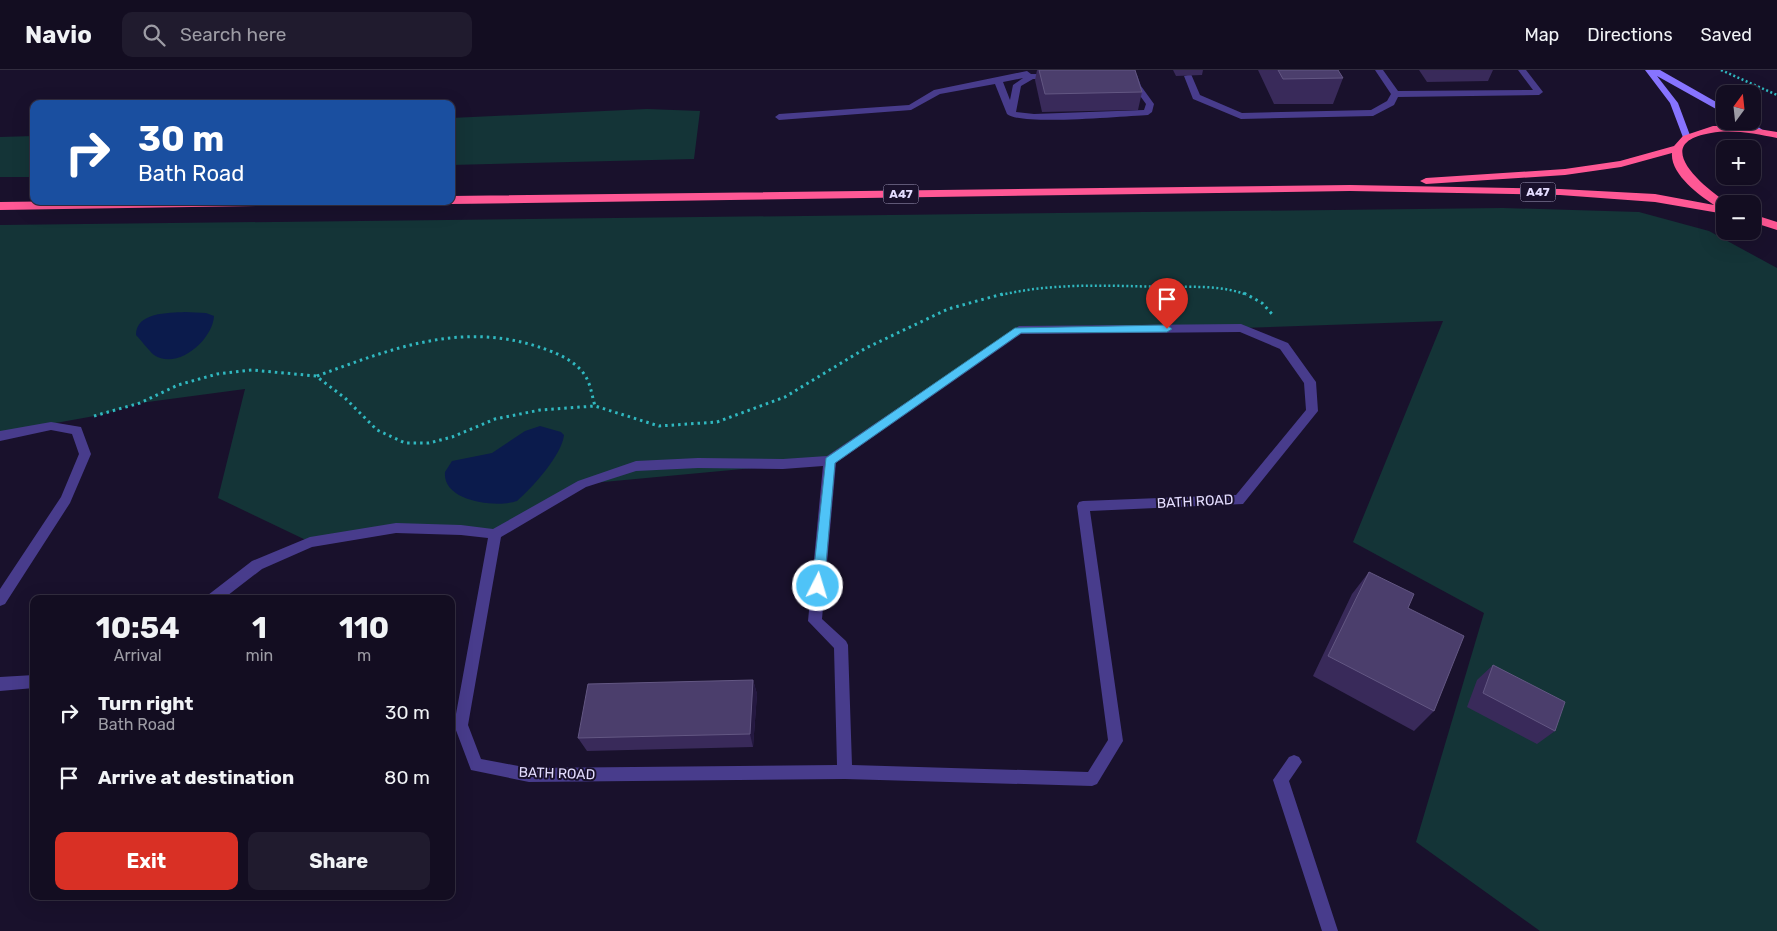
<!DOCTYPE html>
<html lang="en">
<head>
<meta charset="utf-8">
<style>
	body { margin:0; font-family:Rubik,sans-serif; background:#201b2e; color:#f1f3f6; height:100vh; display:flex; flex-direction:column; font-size:19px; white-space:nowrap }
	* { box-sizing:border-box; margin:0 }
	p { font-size:16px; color:#9d9ca5 }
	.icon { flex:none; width:28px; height:28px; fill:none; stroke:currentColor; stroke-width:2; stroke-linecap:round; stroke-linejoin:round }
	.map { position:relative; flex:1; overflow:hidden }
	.side { position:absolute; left:30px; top:525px; width:425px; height:305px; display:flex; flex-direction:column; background:#130d21; border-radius:10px; box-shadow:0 5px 20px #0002,0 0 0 1px #322d3f }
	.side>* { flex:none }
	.guide { position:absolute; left:30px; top:30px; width:425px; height:105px; border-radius:10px; box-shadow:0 5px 20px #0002,0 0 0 1px #322d3f; background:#1a4fa0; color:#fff; overflow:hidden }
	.needle { width:32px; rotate:15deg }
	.fabs { position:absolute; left:1716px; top:15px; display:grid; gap:10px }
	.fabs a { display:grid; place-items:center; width:45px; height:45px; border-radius:10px; background:#130d21; box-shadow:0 5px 20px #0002,0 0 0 1px #322d3f; font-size:25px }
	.pin { position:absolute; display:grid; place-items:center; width:42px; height:42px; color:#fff; margin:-51px -21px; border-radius:50% 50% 50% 0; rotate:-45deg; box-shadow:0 0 5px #0007 }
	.pin .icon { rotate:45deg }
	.me { position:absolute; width:55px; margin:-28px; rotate:5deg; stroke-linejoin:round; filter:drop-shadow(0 0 4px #0008) }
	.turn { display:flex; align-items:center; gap:18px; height:105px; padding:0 25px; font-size:22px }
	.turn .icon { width:65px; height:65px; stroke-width:2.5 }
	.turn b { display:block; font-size:35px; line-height:42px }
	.eta { display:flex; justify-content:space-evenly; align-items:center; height:85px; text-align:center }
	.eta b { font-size:30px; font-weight:700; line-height:35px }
	.primary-button { display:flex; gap:10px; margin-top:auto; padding:10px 25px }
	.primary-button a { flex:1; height:58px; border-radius:10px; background:#d93025; color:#fff; font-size:20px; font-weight:700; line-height:58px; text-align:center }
	.primary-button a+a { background:#201b2e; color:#f1f3f6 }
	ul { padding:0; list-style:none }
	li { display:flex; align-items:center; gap:15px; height:65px; padding:0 25px }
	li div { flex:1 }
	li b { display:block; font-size:19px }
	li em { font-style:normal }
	header { display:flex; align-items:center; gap:30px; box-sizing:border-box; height:70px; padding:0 25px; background:#130d21; border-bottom:1px solid #322d3f }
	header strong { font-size:24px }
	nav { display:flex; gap:28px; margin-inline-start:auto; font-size:18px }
	.search { width:350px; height:45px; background:#201b2e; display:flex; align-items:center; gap:12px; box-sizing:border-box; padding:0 18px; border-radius:10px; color:#9d9ca5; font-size:19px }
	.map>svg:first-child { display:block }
</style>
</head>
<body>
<header>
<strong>Navio</strong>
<div class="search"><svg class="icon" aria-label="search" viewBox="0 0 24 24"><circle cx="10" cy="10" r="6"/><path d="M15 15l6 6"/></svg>Search here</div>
<nav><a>Map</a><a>Directions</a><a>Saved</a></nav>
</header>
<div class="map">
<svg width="1777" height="861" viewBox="0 0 1777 861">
	<rect width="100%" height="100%" fill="#19112c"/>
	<path fill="#143437" d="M647,39l53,2 -6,48 -243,6v-47z
		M34,66v41h-34v-40z
		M1503,138l136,4 70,19 68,37v663h-237l-124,-89 68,-229 -131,-71 90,-221 -202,7 -222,2 -189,131 -248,23 -87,50 -99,-6 -86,14 -92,-44 27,-109 -105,14 -40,12 -100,18v-208z"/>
	<path fill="#0b1b4c" d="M185,242l21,1 8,3c-1,23 -36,55 -60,39 -6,-5 -12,-14 -18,-20 0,-23 32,-22 49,-23z
		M540,356l21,6 3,3c-2,20 -32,53 -47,66 -20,7 -75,1 -72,-29l7,-11 40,-8 33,-22z"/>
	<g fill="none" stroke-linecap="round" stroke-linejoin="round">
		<path stroke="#30b8c0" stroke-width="2.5" stroke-dasharray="2 2.5" stroke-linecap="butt" d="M1721,0l56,25
			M1001,225c55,-13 111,-9 167,-8 26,0 54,-2 79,8"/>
		<path stroke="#30b8c0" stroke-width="3" stroke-dasharray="2.5 4" stroke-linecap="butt" d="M1244,223l18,10 10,11
			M317,306c74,-27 143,-55 222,-29 16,5 38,14 47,30 5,9 6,19 9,29
			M94,346l46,-13 38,-18 39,-11 35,-4 64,6 29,22 32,32 28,13h24l23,-6 43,-18 45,-9 55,-4 64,20 58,-4 68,-25 81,-49 82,-39 58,-16"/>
		<path fill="#483c8c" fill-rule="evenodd" d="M1375,0h8l15,21 135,-1 -15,-20h8l17,22 -4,3 -141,2 -4,8 -21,11 -132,3 -48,-20 -9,-23 7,-2 9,21 42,18 129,-3 16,-9 4,-7z
			M1027,1l4,3 106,1 4,11 13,18 -2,8 -4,3c-24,1 -127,11 -141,-1l-12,-30 -55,10 -29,16 -132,10 -4,-3 4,-3 130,-9 25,-15zM1023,8l-10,7 -3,15 -7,-18zM1033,9h98l2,7 13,18 -2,6 -110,4 -18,-2 5,-26z
			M1294,685l5,2 3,5 -13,19 49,150h-16l-49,-151 16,-23z"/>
		<path fill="#483c8c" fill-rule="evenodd" d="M1241,254l47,19 28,39 2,29 -75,93 -153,7 33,230 -26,43 -5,2 -247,-7 -316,3 -58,-12 -17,-45 34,-187 -27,-3 -65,-2 -84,14 -50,22 -39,30h-17l2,-4 44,-34 58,-24 86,-14 65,2 32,4 85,-48 58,-20 62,-3 85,1 44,-3 192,-130zM1240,262l40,17 24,34 2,27 -70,85 -153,6 -4,1 -2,4 31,234 -20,32 -236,-7 -4,-120 -2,-4 -24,-22 14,-156 185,-129zM823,396l-15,155 26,27 3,117 -308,3 -48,-9 -13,-34 33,-188 85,-50 50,-16 62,-3 85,1z
			M51,352l30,5 10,27 -21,49 -65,101 -5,2v-17l61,-92 18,-43 -7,-20 -21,-4 -51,11v-10z
			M34,605v13l-34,3v-14z"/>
		<path fill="#8774ff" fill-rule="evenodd" d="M1645,0h15l65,37v7l-68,-38 21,27 13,35 -7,2 -14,-37z
			M1739,51h11l14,10 -7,2z"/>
		<path fill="#ff5895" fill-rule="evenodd" d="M1713,56h27l37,6v6c-21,-4 -44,-9 -66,-5 -63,10 -6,55 18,71h-4v10l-70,-12 -95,-7 -210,-4 -899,13 -5,-3h5v-5l899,-11 210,4 95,5 59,11c-15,-10 -44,-31 -42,-52l-51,14 -56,8 -139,9 -6,-3 6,-3 139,-9 55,-8 54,-15 9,-10z
			M76,131h251l-6,4 -321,5v-8z
			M1752,144l25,8v8l-25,-8z"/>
	</g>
	<path fill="#392a5a" d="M1037,0h98l7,22 -4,18 -96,2 -7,-32z
		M1173,0h30l-1,5 -26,1z
		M1258,0h80l5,8 -10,26h-59z
		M1419,0h74l-5,11 -61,1z
		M1369,502l39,36 26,103 -20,20 -101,-55 39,-82z
		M1493,595l62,66 -18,13 -70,-37 10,-27z
		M753,610l4,14 -4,53 -166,4 -9,-13z"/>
	<path fill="#241840" d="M753,610l4,14 -4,53 -3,-13z"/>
	<path fill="#4b3e6c" stroke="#635783" d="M1039,0h96l7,22 -97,2z
		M1278,0h60l5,8 -60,1z
		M1369,502l45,22 -6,14 56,28 -30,75 -106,-55z
		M1493,595l72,37 -10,29 -72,-38z
		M753,610l-3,54 -172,4 10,-54z"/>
	<path fill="#4fc3f7" stroke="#337fa1" d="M1167,255l5,4 -5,3 -146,1 -186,130 -11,123 -6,5 -4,-2 -2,-3 14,-128 189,-130z"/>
	<g text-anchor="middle" stroke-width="4" stroke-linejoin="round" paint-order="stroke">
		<g fill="#19112c" stroke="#a7a0c0" stroke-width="1">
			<rect x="1520.5" y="112.5" width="35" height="19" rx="4"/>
			<rect x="883.5" y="114.5" width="35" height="19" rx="4"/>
		</g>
		<g font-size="12" font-weight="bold" fill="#e4ddff">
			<text x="1538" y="126">A47</text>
			<text x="901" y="128">A47</text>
		</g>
		<g font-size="14" fill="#e4ddff" stroke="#19112c">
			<text transform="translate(1195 431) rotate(-3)" y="5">BATH ROAD</text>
			<text transform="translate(557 703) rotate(2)" y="5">BATH ROAD</text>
		</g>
	</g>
</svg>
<div class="fabs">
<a><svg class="needle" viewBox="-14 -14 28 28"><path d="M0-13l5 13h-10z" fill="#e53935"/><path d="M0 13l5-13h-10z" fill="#9d9ca5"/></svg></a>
<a>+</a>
<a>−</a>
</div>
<div class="pin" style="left:1167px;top:259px;background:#d93025"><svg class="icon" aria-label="arrive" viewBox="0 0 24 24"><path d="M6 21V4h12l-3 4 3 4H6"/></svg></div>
<svg class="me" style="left:818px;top:516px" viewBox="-20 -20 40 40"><circle r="17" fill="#4fc3f7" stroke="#fff" stroke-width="3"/><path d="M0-11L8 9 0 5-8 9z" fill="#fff"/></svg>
<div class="guide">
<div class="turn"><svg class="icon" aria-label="right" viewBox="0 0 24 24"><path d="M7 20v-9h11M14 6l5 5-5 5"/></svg><div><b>30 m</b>Bath Road</div></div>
</div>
<section class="side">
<div class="eta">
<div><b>10:54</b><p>Arrival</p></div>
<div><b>1</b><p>min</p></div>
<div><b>110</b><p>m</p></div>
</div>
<ul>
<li><svg class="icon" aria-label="right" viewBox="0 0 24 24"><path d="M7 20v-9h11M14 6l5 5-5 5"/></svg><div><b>Turn right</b><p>Bath Road</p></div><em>30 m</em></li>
<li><svg class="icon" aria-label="arrive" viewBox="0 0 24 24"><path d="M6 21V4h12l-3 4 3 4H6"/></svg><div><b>Arrive at destination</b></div><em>80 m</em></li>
</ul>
<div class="primary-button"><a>Exit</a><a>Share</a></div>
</section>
</div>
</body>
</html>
